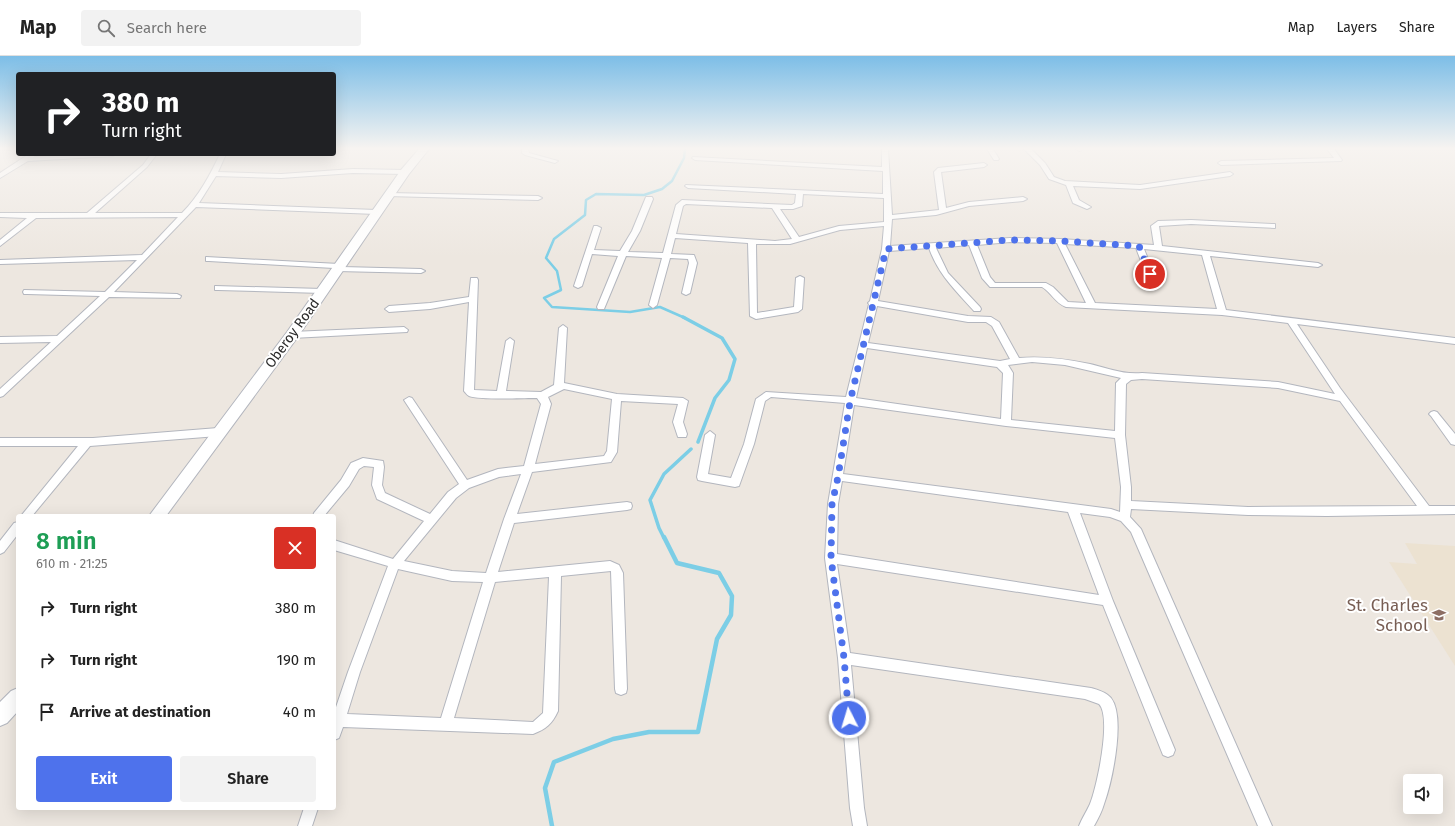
<!DOCTYPE html>
<html lang="en">
<head>
<meta charset="utf-8">
<style>
	body { margin:0; font-family:"Fira Sans",sans-serif; background:#f2f2f2; color:#222; height:100vh; display:flex; flex-direction:column; font-size:15px; white-space:nowrap }
	* { box-sizing:border-box; margin:0 }
	p { font-size:13px; color:#767676 }
	.icon { flex:none; width:22px; height:22px; fill:none; stroke:currentColor; stroke-width:2; stroke-linecap:round; stroke-linejoin:round }
	.map { position:relative; flex:1; overflow:hidden }
	.side { position:absolute; left:16px; top:458px; width:320px; height:296px; display:flex; flex-direction:column; background:#fff; border-radius:4px; box-shadow:0 4px 16px #0002 }
	.side>* { flex:none }
	.guide { position:absolute; left:16px; top:16px; width:320px; height:84px; border-radius:4px; box-shadow:0 4px 16px #0002; background:#202124; color:#fff; overflow:hidden }
	.controls { position:absolute; left:1403px; top:718px; display:grid; gap:8px }
	.controls a { display:grid; place-items:center; width:40px; height:40px; border-radius:4px; background:#fff; box-shadow:0 4px 16px #0002; font-size:20px }
	.pin { position:absolute; display:grid; place-items:center; width:34px; height:34px; color:#fff; margin:-17px; border:2px solid #fff; border-radius:50%; box-shadow:0 1px 4px #0007 }
	.me { position:absolute; width:44px; margin:-22px; rotate:355deg; stroke-linejoin:round; filter:drop-shadow(0 0 3px #0008) }
	.turn { display:flex; align-items:center; gap:14px; height:84px; padding:0 20px; font-size:18px }
	.turn .icon { width:52px; height:52px; stroke-width:2.5 }
	.turn b { display:block; font-size:28px; line-height:34px }
	.round { display:grid; place-items:center; flex:none; width:42px; height:42px; border-radius:4px; background:#f2f2f2 }
	.summary { display:flex; align-items:center; justify-content:space-between; height:68px; padding:0 20px }
	h1 { font-size:24px; font-weight:600; line-height:30px; color:#1e9e55 }
	.primary-button { display:flex; gap:8px; margin-top:auto; padding:8px 20px }
	.primary-button a { flex:1; height:46px; border-radius:4px; background:#4e72ec; color:#fff; font-size:16px; font-weight:600; line-height:46px; text-align:center }
	.primary-button a+a { background:#f2f2f2; color:#222 }
	ul { padding:0; list-style:none }
	li { display:flex; align-items:center; gap:12px; height:52px; padding:0 20px }
	li div { flex:1 }
	li b { display:block; font-size:15px }
	li em { font-style:normal }
	header { display:flex; align-items:center; gap:24px; box-sizing:border-box; height:56px; padding:0 20px; background:#fff; border-bottom:1px solid #e0e0e0 }
	header strong { font-size:19px }
	nav { display:flex; gap:22px; margin-inline-start:auto; font-size:14px }
	.search { width:280px; height:36px; background:#f2f2f2; display:flex; align-items:center; gap:10px; box-sizing:border-box; padding:0 14px; border-radius:4px; color:#767676; font-size:15px }
	.map>svg:first-child { display:block }
</style>
</head>
<body>
<header>
<strong>Map</strong>
<div class="search"><svg class="icon" aria-label="search" viewBox="0 0 24 24"><circle cx="10" cy="10" r="6"/><path d="M15 15l6 6"/></svg>Search here</div>
<nav><a>Map</a><a>Layers</a><a>Share</a></nav>
</header>
<div class="map">
<svg width="1455" height="770" viewBox="0 0 1455 770">
	<rect width="100%" height="100%" fill="#ede7e0"/>
	<path fill="#ece2d1" d="M1405,487l50,3v120l-66,-104 28,2z"/>
	<g fill="none" stroke-linecap="round" stroke-linejoin="round">
		<path stroke="#7ccee6" stroke-width="2.5" d="M685,93l-1,9 -12,23 -10,8 -18,6 -48,-1 -10,6 -1,15 -31,24 -8,19 11,13 4,19 -17,8 8,9 78,5 30,-5 25,11"/>
		<path stroke="#7ccee6" stroke-width="3.5" d="M683,261l39,21 13,21 -6,21 -14,18 -17,44
			M664,482l-5,-10 -9,-28 14,-26 27,-25"/>
		<path stroke="#7ccee6" stroke-width="4.5" d="M552,770l-7,-38 9,-26 59,-23 36,-7h49l19,-93 14,-24 1,-19 -13,-23 -42,-10 -13,-26"/>
		<defs>
			<path id="street" d="M522,93h6l1,4 29,8 -3,2 -30,-8 -3,-2z
				M882,93h6l4,66 47,-5 -5,-38 4,-4 46,-5 3,2 -3,2 -43,5 5,36 23,-6 54,-5 4,2 -4,2 -54,5 -33,9 -44,4 -2,27 120,-8 50,1 94,6 -3,-19 7,-5 33,-1 81,4h3v4l-84,-4 -32,2 3,20 156,17 4,2 -4,2 -108,-11 16,54 229,28v6l-158,-20 43,64 89,118h26v8l-128,2 -79,-1 -117,-6 -1,8 11,12 131,297h-14l-127,-294 -10,-11 -11,-4 -30,-4 33,88 62,149 -2,5 -5,2 -5,-2 -60,-150 -266,-41 13,89 241,35c7,2 15,4 20,10 15,19 1,84 -7,106 -2,7 -6,15 -10,22h-15c3,-8 8,-15 11,-22 7,-17 22,-87 9,-100l-14,-5 -234,-34 13,143 3,18h-14l-3,-18 -12,-150 -13,-100 3,-54 17,-101 -74,-6 -6,4 -11,43 -15,42 -4,1 -33,-6 -4,-1 -1,-3 8,-42 5,-4 5,4 -7,39 23,4 13,-34 12,-45 10,-7 80,5 23,-93 -1,-1 2,-2 12,-52 2,-23 -44,4 -50,14h-34l1,69 37,-6 2,-29 4,-2 4,2 -2,31 -4,3 -42,7 -6,-3 -2,-73 -73,-5 -4,16 23,1 3,8 -7,30 -4,2 -4,-2 7,-30 -1,-4 -18,-1 -13,47 -4,3 -4,-3 13,-47 -36,-2 -22,53h-6l-1,-2 21,-51 -26,-2 -10,32 -4,2 -4,-2 20,-60h3l4,2 -7,22 26,1 12,-20 14,-34h6l1,2 -13,32 -12,21 35,1 13,-48 6,-5 110,5 3,-2 1,-9 -108,-6 -3,-2 1,-1 197,9v-23l-188,-11 -3,-2 1,-1 189,10zM803,138l81,4v24l-45,4 -40,11 -19,-28h13l9,-3zM686,148l86,4 20,31 -17,2 -99,-7 7,-28zM1010,186l47,1 29,60 -18,-1 -15,-15 -7,-4h-51l-5,-6 -13,-32zM1065,188l71,4 10,26 4,2 4,-2 -10,-25 58,6 15,54 -122,-6zM969,189l13,33 8,9h52c9,5 13,16 24,20l156,8 66,8 47,71 -57,-12 -136,-9c-18,2 -35,-5 -52,-9 -24,-5 -47,-8 -71,-6l-20,-36 -8,-5 -23,-1 -90,-15 11,-50 40,-3c9,26 27,43 45,63h6l1,-2 -1,-2 -32,-34 -12,-25zM877,250l91,16h18l6,4 18,33 -10,2 -132,-18zM867,292l130,19 6,6 -2,46 -145,-21zM1032,306l33,3 56,13 -5,5 -1,48 -104,-11 2,-47 -5,-8zM1142,323l136,9 62,13 77,105 -169,1 -117,-6v-14l-6,-52 1,-51 5,-4zM854,349l152,21 109,12 6,49 -1,25 -9,-3 -268,-35zM842,425l226,31 31,83 -262,-41 1,-50z
				M987,93h6l6,10 -1,1h-4z
				M1024,93h7l14,14 9,14 11,4 75,4 90,-13 3,2 -3,2 -90,13 -67,-3 6,14 12,7 -4,2 -14,-6 -7,-18 -17,-6 -9,-14z
				M1076,93h7l-3,2z
				M1327,93h7l8,11 -1,1 -120,4 -3,-2 3,-2 113,-3z
				M29,98h6l-1,3 82,-3 -3,2 -85,5 -28,17v-5z
				M151,98h6l-10,13 -52,46h87c17,-17 28,-38 38,-59h6l-8,18 63,2 72,-5 52,1 3,2 -3,2 -52,-1 -72,5 -65,-2 -17,27 177,7 4,2 -4,2 -180,-7 -82,85 63,2 4,2 -1,2 -71,-1 -106,99 -3,1v-8l51,-47 -51,1v-6l57,-1 43,-40 -73,-2h-3l-1,-2 1,-2 81,2 32,-32 -137,4v-4l142,-5 36,-38 -142,1 -36,28v-6l27,-22 -27,-1v-4h87l56,-48z
				M389,137l149,3 4,2 -4,2 -151,-4 -2,-1z
				M206,201l133,7h3v3l79,2 4,2 -4,2 -84,-2h-3v-3l-125,-7h-3z
				M471,222h6l1,2 -4,110 23,1 9,-50 4,-3 4,3 -8,50 35,1 13,-7 5,-57 4,-3 4,3 -3,55 53,11 66,4 5,3 -5,21 4,12 -1,3h-8l-5,-15 5,-18 -57,-3 -4,51 -6,10 -79,10 -15,42 110,-12 4,1 1,3 -1,3 -4,1 -113,13 -16,49 112,-11 9,4 4,8 4,116 -1,4 -5,2 -5,-2 -1,-4 -4,-118 -50,5 -3,135c-6,13 -12,18 -25,23l-190,-7 -4,11 -5,2v-27l14,-41 40,-106 -54,-16v-10l59,19 31,-38 -47,-22 -5,-14 2,-18 -10,-1 -5,3 -10,17 -25,30h-11l1,-3 27,-33 10,-17 12,-5 20,3 1,6 -2,18 3,8 45,21 18,-22 11,-8 -55,-84 5,-3 3,1 55,82 31,-11 26,-3 17,-62 -4,-6c-14,0 -58,2 -68,-2 -3,-2 -3,-3 -5,-5l5,-89 -39,7 -41,3 -4,-3 4,-3 41,-3 39,-6zM564,333l48,10 -5,52 -3,5 -69,8 16,-60 -3,-7zM521,418l-17,45 -18,54 -34,-2 -48,-10 52,-63 13,-10 30,-11zM398,513l54,12 31,1 -42,136 -94,-4 13,-42zM549,521l-6,136 -10,9 -79,-4 41,-136z
				M215,230l107,3 4,2 -4,2 -104,-3h-3z
				M404,271l4,3 -1,2 -115,6 -4,-3 4,-3z
				M1434,355l3,1 18,22v11l-4,-1 -20,-28 -2,-2 2,-2z
				M218,372l5,4 -5,4 -128,10 -58,70h-11l57,-70h-78v-8h93z
				M18,466v12l-14,18 -4,2v-13l14,-18z
				M304,752h14l-6,18h-14z"/>
			<path id="secondary" d="M419,93h10l-20,25 -112,164 -131,178h-17l138,-184 114,-162z
				M18,632v23l-11,12 -7,3v-24l11,-11z"/>
		</defs>
		<use href="#street" stroke="#b3b6be" stroke-width="2"/>
		<use href="#secondary" stroke="#b3b6be" stroke-width="2"/>
		<use href="#street" fill="#fff" fill-rule="evenodd"/>
		<use href="#secondary" fill="#fff" fill-rule="evenodd"/>
	</g>
	<linearGradient id="sky" x2="0" y2="1"><stop stop-color="#7dbee7"/><stop offset="0.46" stop-color="#f7f4f1"/><stop offset="1" stop-color="#f7f4f1" stop-opacity="0"/></linearGradient>
	<rect width="1455" height="201" fill="url(#sky)"/>
	<g fill="none" stroke-linecap="round" stroke-linejoin="round">
		<path stroke="#4e72ec" stroke-width="7" stroke-dasharray="0 12.6" d="M849,662l-5,-60 -13,-100 1,-54 6,-27 12,-75 36,-153 124,-9 50,1 79,5 11,28"/>
	</g>
	<defs>
		<symbol id="school-bare" viewBox="-9 -9 18 18"><path d="M0-5L7-2L0 1L-7-2ZM-4 1L0 2.5L4 1V4Q0 6-4 4Z" fill="#8d6e63" stroke="#fff" stroke-width="2.5" paint-order="stroke"/></symbol>
	</defs>
	<g fill-rule="evenodd">
		<use href="#school-bare" x="1429" y="549" width="20" height="20"/>
	</g>
	<g text-anchor="middle" stroke-width="4" stroke-linejoin="round" paint-order="stroke">
		<g font-size="14" fill="#2c2c2c" stroke="#fff">
			<text transform="translate(292 277) rotate(-54)" y="5">Oberoy Road</text>
		</g>
		<g font-size="17" fill="#785e54" stroke="#fff" text-anchor="end">
			<text x="1428" y="555">St. Charles<tspan x="1428" dy="20">School</tspan></text>
		</g>
	</g>
</svg>
<div class="controls">
<a><svg class="icon" aria-label="sound" viewBox="0 0 24 24"><path d="M4 9h4l5-4v14l-5-4H4zM17 9q2 3 0 6"/></svg></a>
</div>
<div class="pin" style="left:1150px;top:218px;background:#d93025"><svg class="icon" aria-label="arrive" viewBox="0 0 24 24"><path d="M6 21V4h12l-3 4 3 4H6"/></svg></div>
<svg class="me" style="left:849px;top:662px" viewBox="-20 -20 40 40"><circle r="17" fill="#4e72ec" stroke="#fff" stroke-width="3"/><path d="M0-11L8 9 0 5-8 9z" fill="#fff"/></svg>
<div class="guide">
<div class="turn"><svg class="icon" aria-label="right" viewBox="0 0 24 24"><path d="M7 20v-9h11M14 6l5 5-5 5"/></svg><div><b>380 m</b>Turn right</div></div>
</div>
<section class="side">
<div class="summary"><div><h1>8 min</h1><p>610 m · 21:25</p></div><a class="round" style="background:#d93025;color:#fff"><svg class="icon" aria-label="close" viewBox="0 0 24 24"><path d="M6 6l12 12M18 6L6 18"/></svg></a></div>
<ul>
<li><svg class="icon" aria-label="right" viewBox="0 0 24 24"><path d="M7 20v-9h11M14 6l5 5-5 5"/></svg><div><b>Turn right</b></div><em>380 m</em></li>
<li><svg class="icon" aria-label="right" viewBox="0 0 24 24"><path d="M7 20v-9h11M14 6l5 5-5 5"/></svg><div><b>Turn right</b></div><em>190 m</em></li>
<li><svg class="icon" aria-label="arrive" viewBox="0 0 24 24"><path d="M6 21V4h12l-3 4 3 4H6"/></svg><div><b>Arrive at destination</b></div><em>40 m</em></li>
</ul>
<div class="primary-button"><a>Exit</a><a>Share</a></div>
</section>
</div>
</body>
</html>
